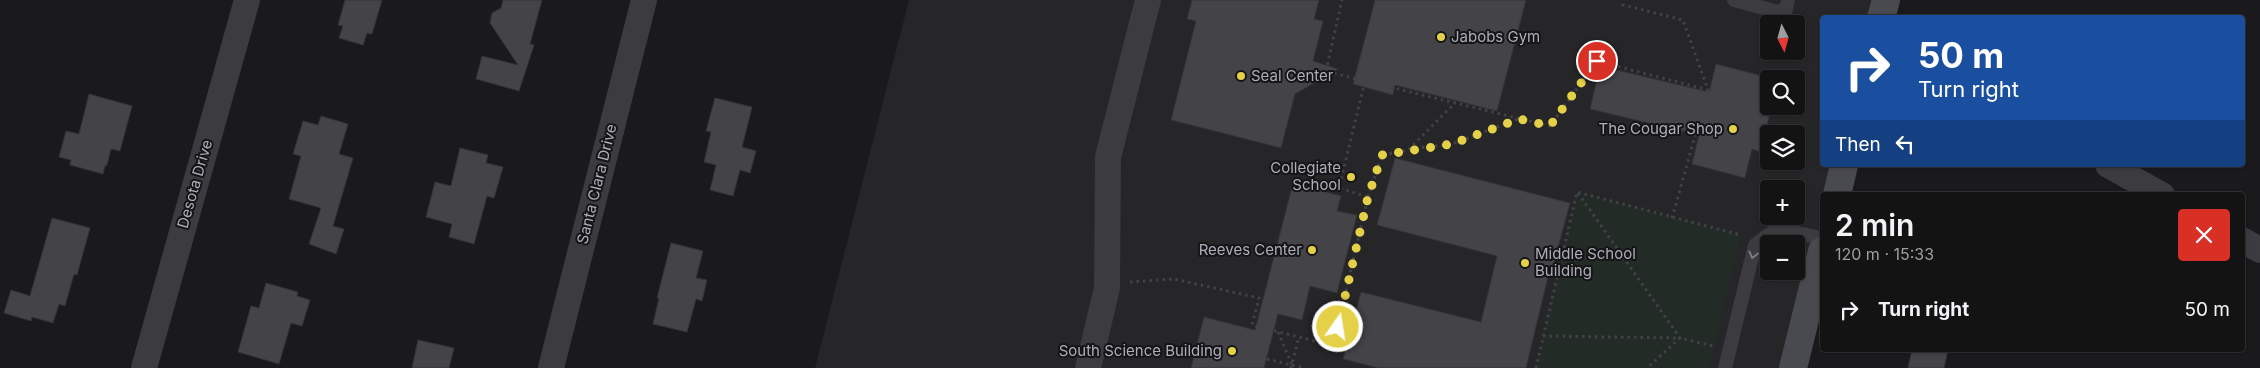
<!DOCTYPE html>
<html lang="en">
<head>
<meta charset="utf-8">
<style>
	body { margin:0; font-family:Inter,sans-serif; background:#212022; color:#f1f3f6; height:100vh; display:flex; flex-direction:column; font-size:19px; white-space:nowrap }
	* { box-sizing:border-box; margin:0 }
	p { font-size:16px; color:#9d9ea0 }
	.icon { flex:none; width:28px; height:28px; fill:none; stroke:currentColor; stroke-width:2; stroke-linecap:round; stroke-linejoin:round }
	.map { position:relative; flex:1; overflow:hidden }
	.details { position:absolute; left:1820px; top:192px; width:425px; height:160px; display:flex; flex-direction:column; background:#141314; border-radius:5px; box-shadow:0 1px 4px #0004,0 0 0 1px #333234 }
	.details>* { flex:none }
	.banner { position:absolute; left:1820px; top:15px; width:425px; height:152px; border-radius:5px; box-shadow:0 1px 4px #0004,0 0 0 1px #333234; background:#1a4fa0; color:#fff; overflow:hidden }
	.needle { width:32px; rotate:174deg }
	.tools { position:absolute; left:1760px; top:15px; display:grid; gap:10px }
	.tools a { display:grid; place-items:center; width:45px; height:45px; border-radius:5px; background:#141314; box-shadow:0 1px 4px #0004,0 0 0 1px #333234; font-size:25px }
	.pin { position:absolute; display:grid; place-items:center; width:42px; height:42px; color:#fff; margin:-21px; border:2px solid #fff; border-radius:50%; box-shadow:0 1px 5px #0007 }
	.me { position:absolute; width:55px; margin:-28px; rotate:13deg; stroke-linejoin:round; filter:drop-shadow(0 0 4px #0008) }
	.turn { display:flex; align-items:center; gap:18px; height:105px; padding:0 15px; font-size:22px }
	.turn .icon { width:65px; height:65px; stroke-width:2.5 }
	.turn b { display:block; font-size:35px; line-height:42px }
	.then { display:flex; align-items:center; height:48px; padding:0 15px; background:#0003; gap:10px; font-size:19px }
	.round { display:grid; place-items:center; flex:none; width:52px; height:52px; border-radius:5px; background:#212022 }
	.overview { display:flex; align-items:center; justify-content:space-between; height:85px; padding:0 15px }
	h1 { font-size:30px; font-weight:600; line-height:38px }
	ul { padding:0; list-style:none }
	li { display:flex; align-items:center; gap:15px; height:65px; padding:0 15px }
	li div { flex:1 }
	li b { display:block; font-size:19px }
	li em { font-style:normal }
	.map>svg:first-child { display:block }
</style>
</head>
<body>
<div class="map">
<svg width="2260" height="368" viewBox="0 0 2260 368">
	<rect width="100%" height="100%" fill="#1a191b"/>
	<path fill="#262528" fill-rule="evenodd" d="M909,0h975l-5,17 -57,1v147h19l-8,30h-11v42l-33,131h-974zM1769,24h27v27h-27zM1769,79h27v27h-27zM1769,134h27v27h-27zM1769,189h27v27h-27zM1769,244h27v27h-27z"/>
	<path fill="#232b26" d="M1577,192l164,43 -32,133h-174z"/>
	<path fill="#444348" stroke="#343337" d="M345,0h37l-10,34 -5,-1 -4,12 -24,-7 4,-12 -5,-1z
		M503,0h39l-12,44 4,1 -15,46 -43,-12 6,-23 36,9 -28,-42 2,-10 9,-5z
		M1192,0h127l-5,19 9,2 -10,40 25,8 -43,25 -14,54 -110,-28 25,-99 -9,-2z
		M1375,0h151l-29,111 -102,-26 -2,10 -40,-11z
		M1716,64l54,14 -7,28 8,2 -10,44 -9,-3 -7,29 -53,-14 7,-29 -109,-26 10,-43 109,26z
		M89,94l43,12 -12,45 -9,-2 -4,16 -2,1 -2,8 -33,-9 1,-5 -12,-3 7,-26 13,3z
		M715,98l37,9 -10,40 14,4 -6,22 -10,-3 -7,26 -23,-6 6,-25 -12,-3 7,-30 -5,-1z
		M321,116l27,8 -9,30 14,4 -20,68 11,3 -8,25 -27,-10 12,-36 -32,-9 12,-43 -8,-2 10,-33 15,4z
		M460,148l28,7 -2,8 17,4 -9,31 -7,-2 -13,48 -25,-7 3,-13 -26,-7 9,-35 16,4z
		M1395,158l175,45 -18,67 -2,-1 -24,99h-148l-35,-9 18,-67 120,30 16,-66 -120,-31z
		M1293,183l48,13 -4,15 20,4 -20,78 -27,-7 -8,34 -24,-6 -14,54h-73l13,-51 51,13z
		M52,218l38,10 -13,47 -3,-1 -9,32 -6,-2 -6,19 -21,-6 -1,4 -27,-8 7,-23 19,6z
		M671,243l32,8 -7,27 11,2 -5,21 -6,-2 -9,33 -34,-8 6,-26h-2z
		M266,283l32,9 -1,4 13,4 -8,26 -11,-3 -12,41 -41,-12 13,-46 8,2z
		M418,340l36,8 -5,20h-37z
		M1912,350h36l-4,18h-36z"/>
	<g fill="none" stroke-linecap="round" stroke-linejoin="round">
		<path stroke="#414147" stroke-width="3" stroke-dasharray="2.5 4" stroke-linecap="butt" d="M1326,71l16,-71
			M1365,81l185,45 47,-65 111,29 -25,-70 -60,-15 1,-5
			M1409,149l43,-5 66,-25
			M1578,193l102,145 33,8
			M1368,197l14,-42 26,-5 47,-47
			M1672,218l36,-128
			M1130,282l44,-3 85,19 -7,27 47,12
			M1278,332l14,33
			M1543,336l137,2 -33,30
			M1267,359l37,9
			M1291,368l8,-31 34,9 35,-149 -29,-9 26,-107 -60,-15
			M1536,368l41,-176 164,43"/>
		<path stroke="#3b3b40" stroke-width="14" d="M1734,0l44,12 8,-3 2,-9
			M1725,368l30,-123 21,-16 46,9"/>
		<path stroke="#3b3b40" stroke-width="26" d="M2108,165l54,30
			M2242,240l18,10
			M144,368l103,-368
			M551,368l93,-368
			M1088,368l19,-80 1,-131 40,-157"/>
		<path stroke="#494950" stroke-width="28" d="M1881,18l5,-18
			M1837,195l7,-30
			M1793,368l29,-117"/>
	</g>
	<defs><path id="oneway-chevron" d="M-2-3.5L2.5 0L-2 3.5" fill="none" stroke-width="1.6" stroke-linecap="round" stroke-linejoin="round" transform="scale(1.25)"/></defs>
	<use stroke="#7a7a83" href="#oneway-chevron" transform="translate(1753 255) rotate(104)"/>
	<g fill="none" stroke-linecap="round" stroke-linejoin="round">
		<path stroke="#e5d147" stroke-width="9" stroke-dasharray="0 16.2" d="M1338,327l30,-130 14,-42 70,-11 67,-25 31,7 47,-65"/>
	</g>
	<g fill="#e5d147" stroke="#151416" stroke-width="2">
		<circle cx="1441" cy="37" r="5"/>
		<circle cx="1241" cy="76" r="5"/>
		<circle cx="1733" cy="129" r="5"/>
		<circle cx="1351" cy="177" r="5"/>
		<circle cx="1312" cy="250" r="5"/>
		<circle cx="1525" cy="263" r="5"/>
		<circle cx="1232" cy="351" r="5"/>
	</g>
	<g text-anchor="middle" stroke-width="4" stroke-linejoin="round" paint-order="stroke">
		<g font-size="15" fill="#adaeba" stroke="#151416" text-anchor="end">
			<text x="1451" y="42" text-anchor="start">Jabobs Gym</text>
			<text x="1251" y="81" text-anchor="start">Seal Center</text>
			<text x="1723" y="134">The Cougar Shop</text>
			<text x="1341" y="173">Collegiate<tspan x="1341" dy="17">School</tspan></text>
			<text x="1302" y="255">Reeves Center</text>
			<text x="1535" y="259" text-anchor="start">Middle School<tspan x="1535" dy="17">Building</tspan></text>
			<text x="1222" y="356">South Science Building</text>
		</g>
		<g font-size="15" fill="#adaeba" stroke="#151416">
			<text transform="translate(195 184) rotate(-74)" y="5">Desota Drive</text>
			<text transform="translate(597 184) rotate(-76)" y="5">Santa Clara Drive</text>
		</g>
	</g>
</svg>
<div class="tools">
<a><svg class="needle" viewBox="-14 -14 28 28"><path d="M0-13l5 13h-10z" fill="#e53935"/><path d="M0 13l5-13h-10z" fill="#9d9ea0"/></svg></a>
<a><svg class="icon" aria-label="search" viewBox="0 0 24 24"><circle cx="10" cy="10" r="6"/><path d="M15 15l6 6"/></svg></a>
<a><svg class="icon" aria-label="layers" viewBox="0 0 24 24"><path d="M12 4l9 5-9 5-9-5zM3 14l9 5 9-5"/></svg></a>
<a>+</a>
<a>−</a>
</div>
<div class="pin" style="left:1597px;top:61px;background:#d93025"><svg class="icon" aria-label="arrive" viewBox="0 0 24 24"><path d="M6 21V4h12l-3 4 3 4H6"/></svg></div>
<svg class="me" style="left:1338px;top:327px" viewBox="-20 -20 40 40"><circle r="17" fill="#e5d147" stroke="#fff" stroke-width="3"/><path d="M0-11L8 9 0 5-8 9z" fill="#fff"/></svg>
<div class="banner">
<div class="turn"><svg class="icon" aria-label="right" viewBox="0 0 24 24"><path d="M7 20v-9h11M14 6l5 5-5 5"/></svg><div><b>50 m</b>Turn right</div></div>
<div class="then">Then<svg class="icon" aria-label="left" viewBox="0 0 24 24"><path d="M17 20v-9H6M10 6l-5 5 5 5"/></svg></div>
</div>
<section class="details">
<div class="overview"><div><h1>2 min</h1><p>120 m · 15:33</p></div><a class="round" style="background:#d93025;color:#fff"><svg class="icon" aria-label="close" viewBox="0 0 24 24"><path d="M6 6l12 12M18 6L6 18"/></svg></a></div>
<ul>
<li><svg class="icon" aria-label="right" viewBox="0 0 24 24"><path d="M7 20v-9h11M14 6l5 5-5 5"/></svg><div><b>Turn right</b></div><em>50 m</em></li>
</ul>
</section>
</div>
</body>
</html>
